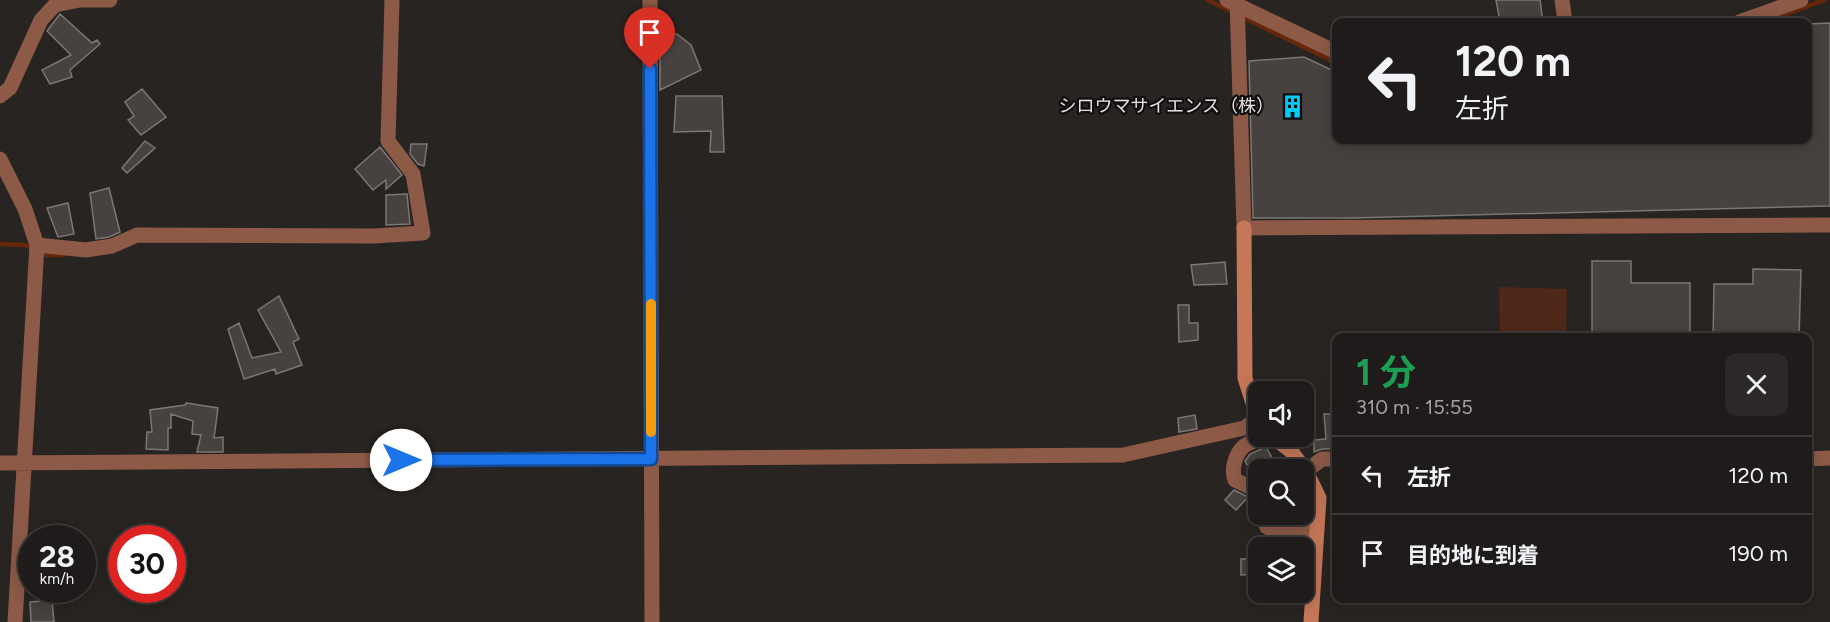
<!DOCTYPE html>
<html lang="ja">
<head>
<meta charset="utf-8">
<style>
	body { margin:0; font-family:Figtree,"Noto Sans JP",sans-serif; background:#2b2827; color:#f1f3f6; height:100vh; display:flex; flex-direction:column; font-size:22px; white-space:nowrap }
	* { box-sizing:border-box; margin:0 }
	p { font-size:20px; color:#a1a1a2 }
	.icon { flex:none; width:33px; height:33px; fill:none; stroke:currentColor; stroke-width:2; stroke-linecap:round; stroke-linejoin:round }
	.map { position:relative; flex:1; overflow:hidden }
	.details { position:absolute; left:1332px; top:333px; width:480px; height:270px; display:flex; flex-direction:column; background:#1e1b1a; border-radius:12px; box-shadow:0 3px 15px #0003,0 0 0 2px #3c3939 }
	.details>* { flex:none }
	.banner { position:absolute; left:1332px; top:18px; width:480px; height:126px; border-radius:12px; box-shadow:0 3px 15px #0003,0 0 0 2px #3c3939; background:#1e1b1a; color:#f1f3f6; overflow:hidden }
	.fabs { position:absolute; left:1248px; top:381px; display:grid; gap:12px }
	.fabs a { display:grid; place-items:center; width:66px; height:66px; border-radius:12px; background:#1e1b1a; box-shadow:0 3px 15px #0003,0 0 0 2px #3c3939; font-size:30px }
	.speed { position:absolute; left:18px; top:525px; display:flex; gap:12px; font-size:30px; font-weight:700; text-align:center }
	.speed>* { display:grid; place-content:center; width:78px; height:78px; border-radius:50%; background:#1e1b1a; box-shadow:0 3px 15px #0003,0 0 0 2px #3c3939; line-height:1 }
	.speed small { font-size:15px; font-weight:400 }
	.speed .limit { border:9px solid #d22; background:#fff; color:#111 }
	.pin { position:absolute; display:grid; place-items:center; width:51px; height:51px; color:#fff; margin:-62px -26px; border-radius:50% 50% 50% 0; rotate:-45deg; box-shadow:0 0 6px #0007 }
	.pin .icon { rotate:45deg }
	.me { position:absolute; width:66px; margin:-33px; rotate:90deg; stroke-linejoin:round; filter:drop-shadow(0 0 4px #0008) }
	.turn { display:flex; align-items:center; gap:21px; height:126px; padding:0 24px; font-size:27px }
	.turn .icon { width:78px; height:78px; stroke-width:2.5 }
	.turn b { display:block; font-size:42px; line-height:51px }
	.round { display:grid; place-items:center; flex:none; width:63px; height:63px; border-radius:12px; background:#2b2827 }
	.overview { display:flex; align-items:center; justify-content:space-between; height:102px; padding:0 24px }
	h1 { font-size:36px; font-weight:700; line-height:45px; color:#1e9e55 }
	ul { padding:0; list-style:none }
	li { display:flex; align-items:center; gap:18px; height:78px; padding:0 24px; border-top:2px solid #3c3939 }
	li div { flex:1 }
	li b { display:block; font-size:22px }
	li em { font-style:normal }
	.map>svg:first-child { display:block }
</style>
</head>
<body>
<div class="map">
<svg width="1830" height="622" viewBox="0 0 1830 622">
	<rect width="100%" height="100%" fill="#282422"/>
	<path fill="#4f2819" d="M1499,287l68,2 -1,48h-66z"/>
	<g fill="none" stroke-linecap="round" stroke-linejoin="round">
		<path stroke="#672709" stroke-width="4.5" d="M1208,0l128,63
			M1765,22l59,-22
			M0,244l25,1 8,3
			M40,252l7,3h17"/>
	</g>
	<path fill="#474240" stroke="#7c7674" stroke-width="1.5" d="M1496,0h44l3,22h-43z
		M60,14l32,29 5,-3 3,4 -30,26 2,7 -22,7 -8,-14 29,-15 -24,-24z
		M1830,23v183l-479,12h-98l-4,-157 55,-4 32,15v68h472v-116z
		M677,34l14,11 10,25 -41,20v-53z
		M142,89l24,28 -25,18 -13,-15 6,-4 -9,-14z
		M676,96h46l2,56h-14l1,-21 -37,1z
		M145,141l10,7 -28,25 -5,-5z
		M411,144h16l-3,22 -6,-2 -8,-10z
		M380,147l22,28 -16,14v-9l-13,10 -18,-21z
		M109,188l11,44 -11,5 -13,2 -6,-46z
		M407,194l3,30 -24,1v-30z
		M68,203l6,31 -16,3 -11,-29z
		M1592,261h39v22h59v55h-98z
		M1225,262l2,22 -33,1 -3,-20z
		M1753,269l48,1 -2,68h-86l1,-54h39z
		M279,296l20,43 -6,3 9,23 -26,9 -1,-5 -31,10 -16,-50 11,-6 13,35 29,-6 -23,-42z
		M1178,305h11v18h9v17l-19,2z
		M186,403l32,5 -4,30 9,-1v15h-26l4,-17 -9,-1 1,-13 -22,-7v14h-3v22l-22,-1 1,-17h5l-2,-22 35,-5z
		M1324,414h12v35h-14l-8,3v-12l12,-1z
		M1195,415l2,14 -18,3 -1,-14z
		M1266,447l13,23h-25l5,-6 -12,1 -2,-4 5,-7z
		M1234,490l14,7 -12,13 -11,-10z
		M1259,536l17,6 17,-1v7h-35z
		M1241,559h17v15l-17,1z
		M52,600l2,22h-23l-1,-20z"/>
	<g fill="none" stroke-linecap="round" stroke-linejoin="round">
		<path stroke="#8c5a47" stroke-width="15" d="M650,0l2,622
			M1227,0l109,52
			M1237,0l7,228 586,-3
			M1562,0l3,22
			M1739,22l62,-22
			M0,96l10,-8 31,-68 14,-15 25,-5h30
			M0,159l25,50 12,36 -22,377
			M37,245l49,5 26,-4 25,-11 237,1 49,-3 -10,-59 -25,-33 4,-141
			M1808,459l22,-1
			M0,463l1123,-8 121,-27 14,-10
			M1306,471l16,-12h14
			M1256,490l-21,-10c-4,-10 0,-25 8,-33 5,-5 16,-7 22,-11
			M1261,514l6,13 9,5 41,-3"/>
		<path stroke="#c67758" stroke-width="15" d="M1244,228l1,150 13,41
			M1272,436l19,15 15,20 13,27 -8,124"/>
	</g>
	<g fill="none" stroke-linecap="round" stroke-linejoin="round">
		<defs>
			<path id="route" d="M401,460l250,-1 -1,-390"/>
		</defs>
		<use href="#route" stroke="#114b97" stroke-width="15"/>
		<use href="#route" stroke="#1a73e8" stroke-width="10"/>
		<path stroke="#f59e0b" stroke-width="10" d="M651,304v128"/>
	</g>
	<defs>
		<symbol id="building-bare" viewBox="-9 -9 18 18"><path d="M-4-6H4V6H1V3H-1V6H-4ZM-2.5-4.3h1.7v1.8h-1.7ZM.8-4.3h1.7v1.8H.8ZM-2.5-1h1.7V.8h-1.7ZM.8-1h1.7V.8H.8Z" fill="#01cbf9" stroke="#0f0d0d" stroke-width="2.5" paint-order="stroke"/></symbol>
	</defs>
	<g fill-rule="evenodd">
		<use href="#building-bare" x="1276" y="90" width="33" height="33"/>
	</g>
	<g text-anchor="middle" stroke-width="4.5" stroke-linejoin="round" paint-order="stroke">
		<g font-size="18" fill="#e4e1e0" stroke="#0f0d0d" text-anchor="end">
			<text x="1274" y="112">シロウマサイエンス（株）</text>
		</g>
	</g>
</svg>
<div class="fabs">
<a><svg class="icon" aria-label="sound" viewBox="0 0 24 24"><path d="M4 9h4l5-4v14l-5-4H4zM17 9q2 3 0 6"/></svg></a>
<a><svg class="icon" aria-label="search" viewBox="0 0 24 24"><circle cx="10" cy="10" r="6"/><path d="M15 15l6 6"/></svg></a>
<a><svg class="icon" aria-label="layers" viewBox="0 0 24 24"><path d="M12 4l9 5-9 5-9-5zM3 14l9 5 9-5"/></svg></a>
</div>
<div class="speed"><div>28<small>km/h</small></div><div class="limit">30</div></div>
<div class="pin" style="left:650px;top:69px;background:#d93025"><svg class="icon" aria-label="arrive" viewBox="0 0 24 24"><path d="M6 21V4h12l-3 4 3 4H6"/></svg></div>
<svg class="me" style="left:401px;top:460px" viewBox="-20 -20 40 40"><circle r="19" fill="#fff"/><path d="M0-13L10 11 0 6-10 11z" fill="#1a73e8"/></svg>
<div class="banner">
<div class="turn"><svg class="icon" aria-label="left" viewBox="0 0 24 24"><path d="M17 20v-9H6M10 6l-5 5 5 5"/></svg><div><b>120 m</b>左折</div></div>
</div>
<section class="details">
<div class="overview"><div><h1>1 分</h1><p>310 m · 15:55</p></div><a class="round"><svg class="icon" aria-label="close" viewBox="0 0 24 24"><path d="M6 6l12 12M18 6L6 18"/></svg></a></div>
<ul>
<li><svg class="icon" aria-label="left" viewBox="0 0 24 24"><path d="M17 20v-9H6M10 6l-5 5 5 5"/></svg><div><b>左折</b></div><em>120 m</em></li>
<li><svg class="icon" aria-label="arrive" viewBox="0 0 24 24"><path d="M6 21V4h12l-3 4 3 4H6"/></svg><div><b>目的地に到着</b></div><em>190 m</em></li>
</ul>
</section>
</div>
</body>
</html>
